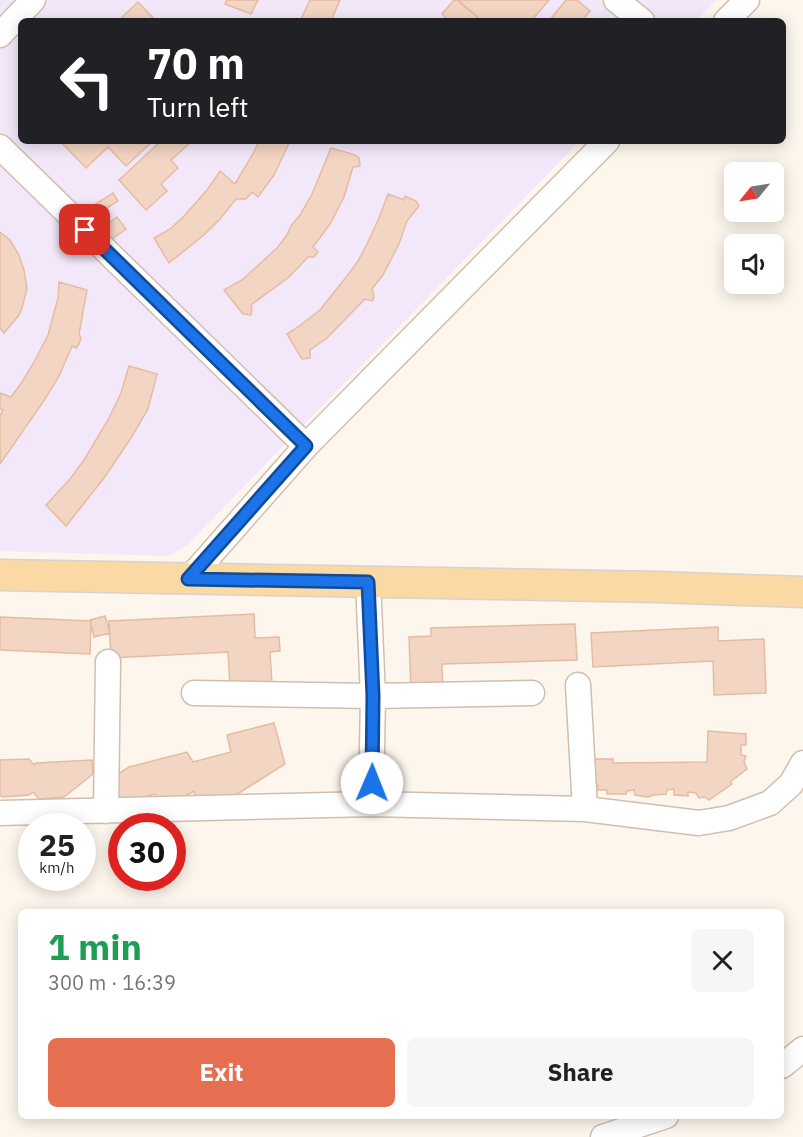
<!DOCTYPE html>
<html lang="en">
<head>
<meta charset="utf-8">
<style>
	body { margin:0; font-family:"IBM Plex Sans",sans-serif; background:#f6f6f6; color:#202124; height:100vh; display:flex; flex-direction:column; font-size:22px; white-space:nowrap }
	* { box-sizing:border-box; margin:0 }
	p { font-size:20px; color:#757577 }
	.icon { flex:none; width:33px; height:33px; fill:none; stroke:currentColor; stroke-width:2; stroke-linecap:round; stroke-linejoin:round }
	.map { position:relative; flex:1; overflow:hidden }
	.panel { position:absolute; left:18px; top:909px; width:766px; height:210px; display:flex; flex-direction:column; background:#fff; border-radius:9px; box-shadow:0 3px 15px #0003 }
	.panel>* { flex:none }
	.hud { position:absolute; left:18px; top:18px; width:768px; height:126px; border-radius:9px; box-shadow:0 3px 15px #0003; background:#202124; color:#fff; overflow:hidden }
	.needle { width:39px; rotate:240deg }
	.buttons { position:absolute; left:724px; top:162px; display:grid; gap:12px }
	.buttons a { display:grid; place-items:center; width:60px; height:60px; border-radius:9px; background:#fff; box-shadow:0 3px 15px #0003; font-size:30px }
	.speed { position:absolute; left:18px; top:813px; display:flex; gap:12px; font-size:30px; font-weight:700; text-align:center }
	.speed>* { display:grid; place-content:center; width:78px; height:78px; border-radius:50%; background:#fff; box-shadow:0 3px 15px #0003; line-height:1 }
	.speed small { font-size:15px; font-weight:400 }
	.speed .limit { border:9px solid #d22; background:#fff; color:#111 }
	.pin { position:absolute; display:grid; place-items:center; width:51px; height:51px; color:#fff; margin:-26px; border-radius:12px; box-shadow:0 3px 9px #0006 }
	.me { position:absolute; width:66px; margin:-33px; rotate:1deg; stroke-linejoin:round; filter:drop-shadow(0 0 4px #0008) }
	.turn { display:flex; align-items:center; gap:21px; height:126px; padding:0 30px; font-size:27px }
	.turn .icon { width:78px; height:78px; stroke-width:2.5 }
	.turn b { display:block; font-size:42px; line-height:51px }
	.round { display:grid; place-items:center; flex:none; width:63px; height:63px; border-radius:9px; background:#f6f6f6 }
	.headline { display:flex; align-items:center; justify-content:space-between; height:102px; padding:0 30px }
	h1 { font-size:36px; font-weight:700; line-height:45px; color:#1e9e55 }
	.cta { display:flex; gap:12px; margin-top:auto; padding:12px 30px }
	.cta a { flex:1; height:69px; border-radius:9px; background:#e76f51; color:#fff; font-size:24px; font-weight:700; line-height:69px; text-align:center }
	.cta a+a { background:#f6f6f6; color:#202124 }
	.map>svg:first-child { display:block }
</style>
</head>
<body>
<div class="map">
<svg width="803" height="1137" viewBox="0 0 803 1137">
	<rect width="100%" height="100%" fill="#fdf6ec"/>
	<path fill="#f3e8fa" d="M0,0h717l-21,21h-675v120h559l-393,404 -11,7 -10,4 -166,-5z"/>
	<path fill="#f3d5c3" stroke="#e6bba3" stroke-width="1.5" d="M227,0h31l-7,14 -26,-10z
		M310,0h30l-9,21h-31z
		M454,0h3l25,21h-33l-7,-7z
		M458,0h91l-18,21h-49z
		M566,0h11l13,11 -8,10h-33z
		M138,2l18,19h-38z
		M60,141h93l-27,25 -18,-19 -22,21z
		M161,141h29l1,1 -20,18 7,8 -17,16 6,7 -21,19 -27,-30z
		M259,141h31l-16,34 -16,22 -6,-5 -6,7h-10l-16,20 -15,15 -36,29 -15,-25 16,-9 14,-13 23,-26 13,-19 15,13 19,-32z
		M331,148l24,7 4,3 1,8 -7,1 -9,30 -14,27 -17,23 5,5 -4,5h-6l-19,20 -38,28 1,3 -1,7 -8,-1 -19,-24 18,-10 35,-32 10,-13 4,-9 9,-11 12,-21z
		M113,193l5,8 -19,12 -5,-8z
		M388,194l16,6 1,-4 11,5 3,5 -12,15 -8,23 -16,31 -11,14 2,7 -1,4 -1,1 -7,-2 -39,40 -16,11v8l-8,1 -15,-25 11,-7 22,-17 27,-34 11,-15 9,-17 12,-26z
		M117,217l9,12 -24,17 -9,-11z
		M0,232l10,8 9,15 5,15 3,19 -5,19 -3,7 -15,18 -4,-5z
		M59,282l28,8 -8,44 2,4 -2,6 -3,4 -4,-2 -13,30 -14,23 -45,65v-48l3,-6 -3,-1v-16l11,4 11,-15 11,-18 15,-29 10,-37z
		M129,366l28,8 -9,35 -17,29 -27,40 -38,48 -20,-21 24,-26 14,-19 24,-40 13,-27z
		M254,614l1,24 24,-1 1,14 -10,1 2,32 -42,2 -2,-34 -117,6 -2,-37z
		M105,616l5,17 -16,4 -4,-17z
		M0,617l91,4 -1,33 -90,-4z
		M575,624l2,36 -135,4 1,27h-32l-2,-54 22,-1v-8z
		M718,627v14l46,-2 2,54 -52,2 -1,-34 -120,6 -2,-34z
		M274,723l11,41 -62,39 -27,-2 -2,-10 -7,4 -27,8 -5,-9 -32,8 -7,-10 -3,-15 16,-10 58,-15 6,10 38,-10 -4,-17z
		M708,731l38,3v11h-5v10l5,1 -2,6 3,7 -17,13 2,2 -23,16 -4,-3 -6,1 -3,-5 -8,-1v4l-14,-1v-6l-7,1 -1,4 -12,1 -6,2 -13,-2 -1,-5 -7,1 -1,3h-19v-4h-9v-5l-11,1v-27h26v4l94,-1z
		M29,759l5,6 2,-2 56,-3 1,14 -29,23 -25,2 -6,-7 -4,3 -27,2 -2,-2v-35z"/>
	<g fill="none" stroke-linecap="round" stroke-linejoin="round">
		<defs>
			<path id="minor" d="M616,0l26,21
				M726,21l21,-21
				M0,35l33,-35
				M0,147l306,299
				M188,580l118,-134 301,-305
				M368,582l5,114 -2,108
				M578,685l7,124
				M194,693l179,3 159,-3
				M106,811l2,-149
				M0,813l371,-9 214,5 114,14 30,-5 41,-15 21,-19 12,-21
				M782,1066l21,-17
				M603,1137l63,-21"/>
			<path id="major" d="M0,575l657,12 146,5"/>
		</defs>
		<use href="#minor" stroke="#d1beb0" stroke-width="27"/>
		<use href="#major" stroke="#dad1cd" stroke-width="33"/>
		<use href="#minor" stroke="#fff" stroke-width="24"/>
		<use href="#major" stroke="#fbd9a5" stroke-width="30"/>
	</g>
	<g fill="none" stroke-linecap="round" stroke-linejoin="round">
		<defs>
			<path id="route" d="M85,230l221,216 -118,133 180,3 5,114 -1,87"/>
		</defs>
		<use href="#route" stroke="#114b97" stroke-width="15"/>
		<use href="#route" stroke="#1a73e8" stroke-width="10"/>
	</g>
</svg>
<div class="buttons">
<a><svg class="needle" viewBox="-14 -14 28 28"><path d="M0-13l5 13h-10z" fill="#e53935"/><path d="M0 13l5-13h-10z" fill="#757577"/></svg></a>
<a><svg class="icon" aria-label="sound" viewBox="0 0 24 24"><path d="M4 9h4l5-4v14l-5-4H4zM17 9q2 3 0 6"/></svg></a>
</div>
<div class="speed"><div>25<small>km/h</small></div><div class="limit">30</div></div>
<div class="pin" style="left:85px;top:230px;background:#d93025"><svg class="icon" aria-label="arrive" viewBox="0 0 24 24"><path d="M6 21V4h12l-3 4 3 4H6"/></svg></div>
<svg class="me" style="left:372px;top:783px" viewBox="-20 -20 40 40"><circle r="19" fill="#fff"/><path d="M0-13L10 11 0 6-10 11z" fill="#1a73e8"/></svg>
<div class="hud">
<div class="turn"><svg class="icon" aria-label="left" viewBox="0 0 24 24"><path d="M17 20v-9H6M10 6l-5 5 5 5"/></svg><div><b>70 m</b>Turn left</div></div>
</div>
<section class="panel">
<div class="headline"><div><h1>1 min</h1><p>300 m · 16:39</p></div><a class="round"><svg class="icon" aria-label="close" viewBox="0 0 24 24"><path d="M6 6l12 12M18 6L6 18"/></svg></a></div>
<div class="cta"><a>Exit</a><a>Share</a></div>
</section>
</div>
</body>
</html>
